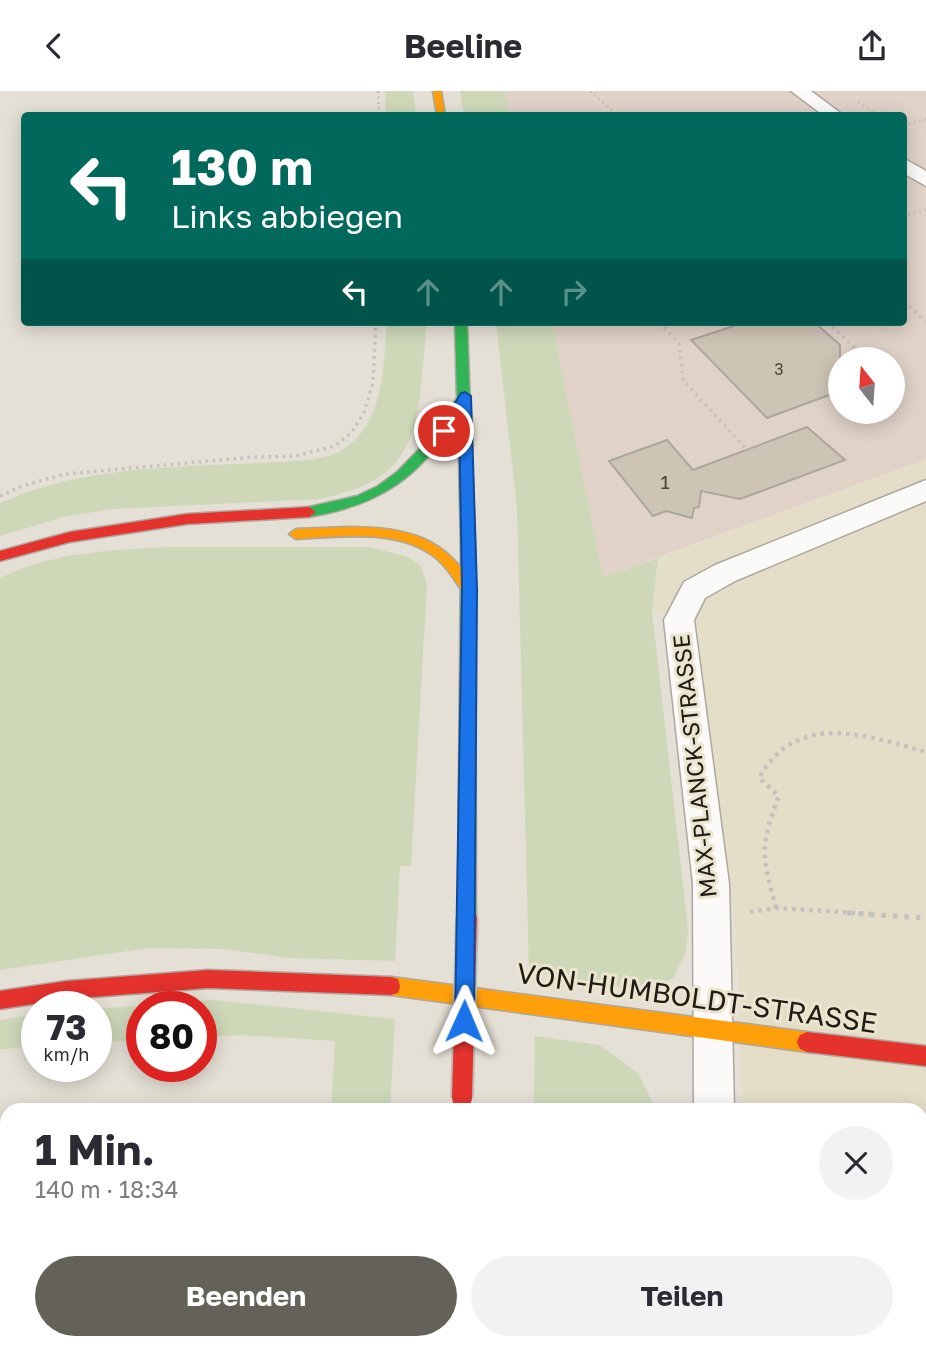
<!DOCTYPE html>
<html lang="de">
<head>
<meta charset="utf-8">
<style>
	body { margin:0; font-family:"Golos Text",sans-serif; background:#f2f2f3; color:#2b2b33; height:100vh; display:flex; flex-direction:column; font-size:26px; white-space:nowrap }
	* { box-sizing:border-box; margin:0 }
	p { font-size:23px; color:#7c7c81 }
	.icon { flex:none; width:38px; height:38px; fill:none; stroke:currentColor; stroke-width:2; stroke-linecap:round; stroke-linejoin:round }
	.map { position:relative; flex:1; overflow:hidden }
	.panel { position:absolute; left:0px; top:1012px; width:928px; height:247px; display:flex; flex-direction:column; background:#fff; border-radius:21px 21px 0 0; box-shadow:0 4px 18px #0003 }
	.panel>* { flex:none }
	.hud { position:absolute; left:21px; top:21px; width:886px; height:214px; border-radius:7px; box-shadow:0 4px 18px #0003; background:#00695c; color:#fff; overflow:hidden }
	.needle { width:46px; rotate:343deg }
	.tools { position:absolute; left:828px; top:256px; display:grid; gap:14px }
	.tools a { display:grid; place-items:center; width:77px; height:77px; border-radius:50%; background:#fff; box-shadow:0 4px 18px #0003; font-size:35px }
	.speed { position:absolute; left:21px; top:900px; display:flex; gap:14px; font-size:35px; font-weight:700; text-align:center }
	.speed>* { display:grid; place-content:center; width:91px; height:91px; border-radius:50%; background:#fff; box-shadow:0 4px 18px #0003; line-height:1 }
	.speed small { font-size:18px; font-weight:400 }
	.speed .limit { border:10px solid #d22; background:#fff; color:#111 }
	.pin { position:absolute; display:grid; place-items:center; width:60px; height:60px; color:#fff; margin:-30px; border:4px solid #fff; border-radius:50%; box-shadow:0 2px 7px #0007 }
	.me { position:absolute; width:77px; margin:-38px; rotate:1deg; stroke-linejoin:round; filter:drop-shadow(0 0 5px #0008) }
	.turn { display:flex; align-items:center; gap:24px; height:147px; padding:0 35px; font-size:32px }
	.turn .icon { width:91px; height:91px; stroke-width:2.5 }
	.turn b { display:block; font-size:49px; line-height:60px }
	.lanes { display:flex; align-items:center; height:66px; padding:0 35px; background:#0003; justify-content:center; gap:35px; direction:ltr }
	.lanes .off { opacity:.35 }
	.round { display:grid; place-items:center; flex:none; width:74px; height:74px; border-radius:37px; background:#f2f2f3 }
	.head { display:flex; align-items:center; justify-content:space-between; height:119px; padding:0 35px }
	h1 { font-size:42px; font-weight:700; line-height:52px }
	.primary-button { display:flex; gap:14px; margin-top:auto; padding:14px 35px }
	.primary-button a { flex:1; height:80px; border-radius:42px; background:#646158; color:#fff; font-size:28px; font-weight:700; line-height:80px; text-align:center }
	.primary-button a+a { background:#f2f2f3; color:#2b2b33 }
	header { display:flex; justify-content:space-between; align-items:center; height:91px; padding:0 35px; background:#fff; font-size:32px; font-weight:700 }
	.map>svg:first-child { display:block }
</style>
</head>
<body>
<header><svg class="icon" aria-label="back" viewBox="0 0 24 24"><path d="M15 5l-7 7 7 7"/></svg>Beeline<svg class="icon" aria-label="share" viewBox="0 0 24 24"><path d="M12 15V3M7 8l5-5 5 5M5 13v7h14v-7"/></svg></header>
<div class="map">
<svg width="926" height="1257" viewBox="0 0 926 1257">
	<rect width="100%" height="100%" fill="#e5e0d5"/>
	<path fill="#e4ddc8" d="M926,368v889h-173l-1,-6h168v-233h-177l-7,-175 -40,-310 -44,-12 6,-54z"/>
	<path fill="#e0d2c7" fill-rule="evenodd" d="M505,0h421v368l-323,118 -51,-255h351v-207h-393zM840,268h52v52h-52z"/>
	<path fill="#ced8b9" d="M385,0h28l3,24h-30z
		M460,0h45l5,24h-46z
		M387,231h39c0,18 -3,36 -4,54 -7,77 -24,106 -102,123l-206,10 -47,7 -67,20v-33c92,-43 211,-35 311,-43 10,-3 23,-4 31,-10 43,-26 41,-84 45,-128z
		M496,231h56l51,255 55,-19 -6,54 36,316 -2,24 -13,26 -25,14 -119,-21 -12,-463z
		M168,456h201l39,10 13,9 6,18 -16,282h-11l-5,95 -105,-3 -67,-9 -74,-1 -149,22v-392c52,-26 112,-28 168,-31z
		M212,909l183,19 -5,90h-59l4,-68 -94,-6 -40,2v-31h-59v34l-46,2v-33z
		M37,923v31l-37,5v-30z
		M535,945l64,9 39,28 18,36h-122z
		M531,1251h104v6h-104z"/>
	<path fill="#cec4b6" stroke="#aba69e" stroke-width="2" d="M746,231h68l26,23v46l-73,27 -76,-78z
		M807,336l38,33 -105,39 -39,-8 -2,16 -5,1 -2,10 -26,-7 -13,5 -44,-55 58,-21 26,30z"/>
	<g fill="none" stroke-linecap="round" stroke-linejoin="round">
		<defs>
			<path id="street" d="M791,0h20l32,24h-20z
				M903,67l23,13v15l-23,-13z
				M926,389v21l-191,80 -30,17 -11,22 35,264 5,225h-40l-1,-225 -29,-264 20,-38 31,-17z
				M697,1251h46v6h-46z"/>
			<path id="fast" d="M455,231h12l8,223 1,373 -3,6 -6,3 -6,-3 -3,-6 3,-373 -3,-128c-39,61 -78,88 -149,100l-7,-5 7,-5 48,-11 21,-10 19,-14 33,-34 27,-40z"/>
			<path id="slow" d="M433,0h8l4,24h-8z
				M348,436c58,0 98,9 128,63l-7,6 -5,-2c-10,-15 -20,-32 -35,-41 -37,-24 -91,-16 -133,-14l-7,-5 7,-5z
				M391,886l416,55 7,3 3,7 -3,7 -7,3 -416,-57 -7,-2 -2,-7 2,-7z
				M440,1251h22v6h-22z"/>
			<path id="jam" d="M309,416l7,5 -7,5 -122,7 -117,18 -70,19v-10l70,-19 117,-18z
				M208,879l183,7 7,2 2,7 -2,7 -7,2 -183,-7 -141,11 -67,10v-18l67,-10z
				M807,941l119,14v20l-119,-14 -7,-3 -3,-7 3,-7z"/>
		</defs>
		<use href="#street" stroke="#aca8a0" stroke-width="3"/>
		<use href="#fast" stroke="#aca8a0" stroke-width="3"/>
		<use href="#slow" stroke="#aca8a0" stroke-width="3"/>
		<use href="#jam" stroke="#aca8a0" stroke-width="3"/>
		<path stroke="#c4c2be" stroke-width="2.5" stroke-dasharray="2 3.5" stroke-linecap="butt" d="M378,0l1,24
			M590,0l27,24
			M858,11l20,13
			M903,34l23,-6
			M903,125l23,-6
			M903,210l3,3"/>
		<path stroke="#c4c2be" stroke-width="3.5" stroke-dasharray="2.5 4.5" stroke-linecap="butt" d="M904,211l22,19
			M660,231l19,22 4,36 66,72 39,-14
			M827,231l40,37
			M892,291l9,16
			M0,405l22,-10 43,-12 188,-17 43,-1 39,-10 16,-13 13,-20 9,-31 3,-60"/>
		<path stroke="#c4c2be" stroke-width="4.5" stroke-dasharray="3.5 5" stroke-linecap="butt" d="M776,817c-14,-52 -17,-60 3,-112l-20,-18c38,-68 106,-43 167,-26
			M750,821l26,-4 97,6"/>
		<path stroke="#c4c2be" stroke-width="5" stroke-dasharray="4.5 7" stroke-linecap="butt" d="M847,822l79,5"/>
		<use href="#street" fill="#fbfaf9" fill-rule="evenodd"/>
		<use href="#fast" fill="#30b455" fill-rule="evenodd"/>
		<use href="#slow" fill="#ff9f0a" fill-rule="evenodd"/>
		<use href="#jam" fill="#e5322d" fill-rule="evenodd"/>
		<defs>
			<path id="jam-bridge" d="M462,1007l5,-180"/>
		</defs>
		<use href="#jam-bridge" stroke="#c0beb8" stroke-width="24" stroke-linecap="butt"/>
		<use href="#jam-bridge" stroke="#e5322d" stroke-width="20"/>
	</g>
	<path fill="#1a73e8" stroke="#114b97" stroke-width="2" d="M465,301l6,4 6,194 -3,431 -3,7 -7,3 -7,-3 -2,-7 7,-431 -3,-174 -10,18 -5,1 -6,-4 23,-38z"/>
	<g text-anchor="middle" stroke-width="6" stroke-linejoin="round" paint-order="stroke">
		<g font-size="16" fill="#4b463d">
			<text x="779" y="284">3</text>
		</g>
		<g font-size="19" fill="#4b463d">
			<text x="665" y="398">1</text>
		</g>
		<g font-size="23" fill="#1f1c15" stroke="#ebe4cf">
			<text transform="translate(695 675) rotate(-96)" y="8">MAX-PLANCK-STRASSE</text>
		</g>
		<g font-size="28" fill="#1f1c15" stroke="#ebe4cf">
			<text transform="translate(697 907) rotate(8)" y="10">VON-HUMBOLDT-STRASSE</text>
		</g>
	</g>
</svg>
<div class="tools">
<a><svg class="needle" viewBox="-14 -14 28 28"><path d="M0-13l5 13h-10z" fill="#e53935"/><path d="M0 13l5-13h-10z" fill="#7c7c81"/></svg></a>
</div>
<div class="speed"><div>73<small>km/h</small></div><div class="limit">80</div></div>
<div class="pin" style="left:444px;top:340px;background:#d93025"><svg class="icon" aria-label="arrive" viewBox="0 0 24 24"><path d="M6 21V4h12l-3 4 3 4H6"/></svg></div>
<svg class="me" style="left:464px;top:930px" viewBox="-20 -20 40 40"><path d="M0-17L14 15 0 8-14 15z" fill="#1a73e8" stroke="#fff" stroke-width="4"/></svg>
<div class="hud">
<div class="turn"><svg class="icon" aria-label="left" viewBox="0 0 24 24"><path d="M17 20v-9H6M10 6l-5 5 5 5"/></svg><div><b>130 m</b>Links abbiegen</div></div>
<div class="lanes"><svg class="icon" aria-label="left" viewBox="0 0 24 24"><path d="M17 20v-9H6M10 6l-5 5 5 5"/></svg><svg class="icon off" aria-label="ahead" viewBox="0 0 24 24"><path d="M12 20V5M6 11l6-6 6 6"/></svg><svg class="icon off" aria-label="ahead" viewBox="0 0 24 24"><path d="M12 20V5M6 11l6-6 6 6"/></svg><svg class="icon off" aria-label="right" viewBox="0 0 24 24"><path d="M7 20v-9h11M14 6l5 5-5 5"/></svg></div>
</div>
<section class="panel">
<div class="head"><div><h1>1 Min.</h1><p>140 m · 18:34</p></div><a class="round"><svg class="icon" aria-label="close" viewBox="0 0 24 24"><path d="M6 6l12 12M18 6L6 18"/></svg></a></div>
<div class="primary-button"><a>Beenden</a><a>Teilen</a></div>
</section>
</div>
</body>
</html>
